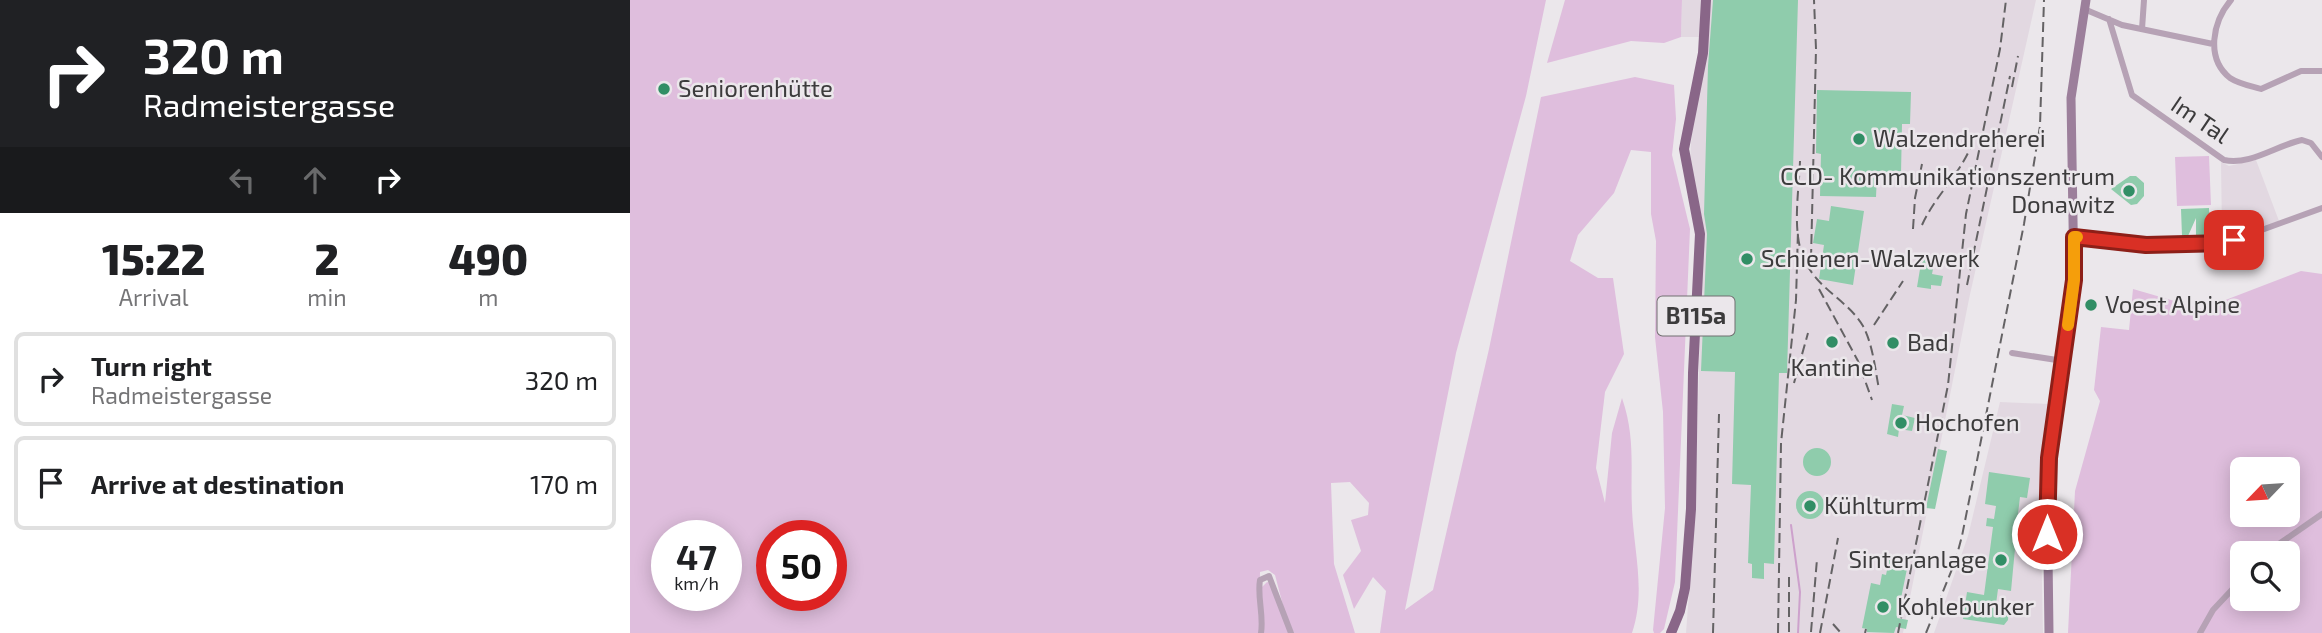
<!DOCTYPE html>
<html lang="en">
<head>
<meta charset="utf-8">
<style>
	body { margin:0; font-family:"Exo 2",sans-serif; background:#f6f6f6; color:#202124; height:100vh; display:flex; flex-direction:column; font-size:26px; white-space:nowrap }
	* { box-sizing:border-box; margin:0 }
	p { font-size:23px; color:#757577 }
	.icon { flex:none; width:38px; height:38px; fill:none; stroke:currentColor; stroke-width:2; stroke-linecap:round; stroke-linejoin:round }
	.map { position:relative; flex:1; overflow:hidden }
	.sheet { display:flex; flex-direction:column; background:#fff; width:630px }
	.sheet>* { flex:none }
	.hud { background:#202124; color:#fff; overflow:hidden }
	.needle { width:46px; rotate:245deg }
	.buttons { position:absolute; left:1600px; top:457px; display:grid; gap:14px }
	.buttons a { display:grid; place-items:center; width:70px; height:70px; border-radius:10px; background:#fff; box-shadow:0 4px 18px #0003; font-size:35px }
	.speed { position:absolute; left:21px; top:520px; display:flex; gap:14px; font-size:35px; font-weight:700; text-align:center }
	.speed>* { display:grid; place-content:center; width:91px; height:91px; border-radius:50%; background:#fff; box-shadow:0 4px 18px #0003; line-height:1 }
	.speed small { font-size:18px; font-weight:400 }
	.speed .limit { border:10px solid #d22; background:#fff; color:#111 }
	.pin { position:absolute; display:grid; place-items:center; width:60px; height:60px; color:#fff; margin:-30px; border-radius:14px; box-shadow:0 4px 10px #0006 }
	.me { position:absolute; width:77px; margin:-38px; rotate:0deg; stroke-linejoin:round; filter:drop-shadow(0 0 5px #0008) }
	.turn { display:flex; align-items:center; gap:24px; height:147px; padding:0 28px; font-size:32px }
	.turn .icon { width:91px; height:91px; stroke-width:2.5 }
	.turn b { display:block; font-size:49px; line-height:60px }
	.lanes { display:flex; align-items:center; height:66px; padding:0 28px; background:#0003; justify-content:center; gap:35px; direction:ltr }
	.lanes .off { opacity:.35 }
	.eta { display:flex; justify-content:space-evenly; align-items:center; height:119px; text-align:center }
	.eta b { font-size:42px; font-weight:800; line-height:49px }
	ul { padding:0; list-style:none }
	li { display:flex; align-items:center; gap:21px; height:94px; margin:0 14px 10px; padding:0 14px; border:4px solid #e0e0e0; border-radius:10px }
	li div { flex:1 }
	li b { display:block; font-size:26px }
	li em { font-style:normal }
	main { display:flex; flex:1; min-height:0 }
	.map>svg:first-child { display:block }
</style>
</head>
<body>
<main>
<section class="sheet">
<div class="hud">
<div class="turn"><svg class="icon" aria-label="right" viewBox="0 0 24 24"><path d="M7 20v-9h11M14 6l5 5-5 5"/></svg><div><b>320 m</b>Radmeistergasse</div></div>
<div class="lanes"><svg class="icon off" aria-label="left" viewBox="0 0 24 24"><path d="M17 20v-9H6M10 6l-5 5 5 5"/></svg><svg class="icon off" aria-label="ahead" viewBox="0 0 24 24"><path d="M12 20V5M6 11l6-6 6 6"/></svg><svg class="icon" aria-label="right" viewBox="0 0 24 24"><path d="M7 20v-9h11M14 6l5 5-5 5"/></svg></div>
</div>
<div class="eta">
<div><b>15:22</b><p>Arrival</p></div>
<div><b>2</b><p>min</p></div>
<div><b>490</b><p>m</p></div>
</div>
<ul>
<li><svg class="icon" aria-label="right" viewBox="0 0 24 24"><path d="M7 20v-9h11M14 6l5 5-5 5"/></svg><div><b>Turn right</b><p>Radmeistergasse</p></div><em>320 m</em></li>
<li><svg class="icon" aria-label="arrive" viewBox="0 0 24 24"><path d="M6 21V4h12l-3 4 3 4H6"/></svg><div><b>Arrive at destination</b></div><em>170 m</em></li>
</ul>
</section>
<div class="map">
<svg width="1692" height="633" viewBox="0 0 1692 633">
	<rect width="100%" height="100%" fill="#ebe7eb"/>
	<path fill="#e2d8e1" d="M1052,0h20l-1,37h-20z
		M1079,0h327l-67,299 -66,334h-217l9,-121 8,-289 -13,-60 1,-20z
		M1626,160l23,61 -19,8 -38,3 -1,-70 8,4z
		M1370,402l49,2 -8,133 2,96h-109l34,-97z"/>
	<path fill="#dfbedd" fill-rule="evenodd" d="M0,0h916l-20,96 -70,257 -51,257 28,-20 56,-241 52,-252 94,-20 39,8 2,34 -4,36 18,74 -15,353 -11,47 -4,4h-6l-1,-3 12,-122 -2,-96 -8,-75 1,-96 -5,-27v-62l-20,-2 -17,43 -36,42 -8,26 28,17h15l11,76 -19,38 -9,76 9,35 7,-70 10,-35c14,41 8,70 10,112 2,42 14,82 0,123h-252l6,-42 -13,-14 -19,32 -11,-34 18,-24 -10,-31 17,-5 1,-12 -19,-21 -19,1 3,81 21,69h-61l-9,-20 -10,-38 -7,-5 -8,2 -1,61h-629zM37,536h59v59h-59zM142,536h59v59h-59z
		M935,0h117l-1,37 -17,6 -33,-2 -84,22z
		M1579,156l2,49 -34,1 -2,-49z
		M1671,271l21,3v359h-254l7,-142 25,-90 -6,-11 7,-63 28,3 4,-41 69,20zM1612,469h45v45h-45zM1612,553h45v45h-45z
		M637,582l4,1 18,50h-26l-2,-45z"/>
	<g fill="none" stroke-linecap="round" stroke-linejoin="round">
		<path stroke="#cda1cc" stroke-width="2" d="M1161,525l9,67 -2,41"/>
	</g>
	<path fill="#8fccac" d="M1083,0h85l-11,373h-8l-5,191 -10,-1v16l-12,-1v-14l-4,-1 3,-78 -19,-1 3,-112 -34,-1 6,-137 -3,-20 4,-148z
		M1187,90l94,2 -1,32h-8l-1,50h-24l-1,23 -56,-1 1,-42 -5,-1z
		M1500,176h6l8,7v13l-7,8 -6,1 -20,-16z
		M1201,206l33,5 -11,74 -34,-6 5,-34 -11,-2 4,-24 12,2z
		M1579,208l1,27 -14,1v-18l-8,18h-6l-1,-27z
		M1292,257l13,2 -3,15 11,2 -2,10 -10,-1v4l-14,-2z
		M1262,404l12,2 -2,9 13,3 -3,13 -13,-2 -1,8 -11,-3z
		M1173 462a14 14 0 1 1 28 0a14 14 0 1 1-28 0Z
		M1308,449l9,2 -12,58 -9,-1z
		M1359,472l41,6 -3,20 -7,-1 -3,25h3l-2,9 5,1 -1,7 -6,-1 -5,53 -13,-2 -2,15 13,2 -1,14 -4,5 -41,-6 4,-27 17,3 9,-68 -7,-1 1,-8 7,1 2,-13 -11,-2z
		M1166 505a14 14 0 1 1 28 0a14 14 0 1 1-28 0Z
		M1260,555l19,4 -12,59 11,2 -2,9 -10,-2 -2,6 -27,-1v-3l-5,-1 9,-45 9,2 2,-11 4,1z"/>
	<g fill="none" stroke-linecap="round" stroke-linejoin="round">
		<path stroke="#b6a2b5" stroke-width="6" d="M1601,0c-18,21 -26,58 -1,78 9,6 21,8 31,11l40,-18h21
			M1454,9l38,16 91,19
			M1479,19l23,76 92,65c26,6 53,-15 78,-20l9,3 11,14
			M1512,29l2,-29
			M1444,237l71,8 81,-2 96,-35
			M1382,353l51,8
			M1636,553l56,-39
			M631,633c3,-18 -4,-36 -1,-53l9,-4 22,57
			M1570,633l13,-23 29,-31"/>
		<path stroke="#9c7f9b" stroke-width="9" d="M1419,633l-2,-155 27,-198 -3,-182 15,-98"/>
		<path stroke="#896688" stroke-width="10" d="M1041,633l9,-22 5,-23 6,-79 2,-136 7,-139 -16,-85 19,-96 3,-53"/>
		<path stroke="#646264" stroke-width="2" stroke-dasharray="10 5" stroke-linecap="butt" d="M1382,87l6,-31
			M1170,161c-1,30 -8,68 3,96 14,33 44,42 60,69 10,19 12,43 16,63
			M1292,225c14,-31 40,-52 51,-84
			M1283,229l2,-31 7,-34
			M1181,259l5,-210 -2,-49
			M1337,285l43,-209
			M1189,289l39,72 14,39
			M1244,325l29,-44
			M1164,383l14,-50
			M1159,577v56
			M1203,624l8,9
			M1181,632l6,-73
			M1083,633l6,-219
			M1148,633l3,-190 15,-143 2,-70
			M1190,633l18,-95
			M1235,633l1,-4
			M1268,633l50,-248 18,-171 34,-165 6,-49
			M1296,633l29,-71 7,-26 62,-312 16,-98 4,-126"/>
	</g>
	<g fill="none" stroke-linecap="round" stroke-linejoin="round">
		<defs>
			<path id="route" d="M1417,534l2,-76 25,-178v-43l72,8 80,-2 8,-3"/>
		</defs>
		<use href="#route" stroke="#8d1f18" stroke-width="18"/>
		<use href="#route" stroke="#d93025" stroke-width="12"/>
		<path stroke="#f59e0b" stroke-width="12" d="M1438,325l6,-45v-43h3"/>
	</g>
	<g fill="#318e65" stroke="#ebe7eb" stroke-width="2.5">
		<circle cx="34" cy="89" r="7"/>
		<circle cx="1229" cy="139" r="7"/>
		<circle cx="1499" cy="191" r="7"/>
		<circle cx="1117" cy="259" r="7"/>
		<circle cx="1461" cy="305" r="7"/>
		<circle cx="1202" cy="342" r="7"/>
		<circle cx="1263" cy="343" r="7"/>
		<circle cx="1271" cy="423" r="7"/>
		<circle cx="1180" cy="506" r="7"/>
		<circle cx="1371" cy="560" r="7"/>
		<circle cx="1253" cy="607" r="7"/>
	</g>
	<g text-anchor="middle" stroke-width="5" stroke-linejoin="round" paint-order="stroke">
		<rect fill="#ebe7eb" stroke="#706f70" stroke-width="2" x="1027.5" y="296.5" width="77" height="39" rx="5"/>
		<g font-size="23" font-weight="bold" fill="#3c3b3c">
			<text x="1066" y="324">B115a</text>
		</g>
		<g font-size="24" fill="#3c3b3c" stroke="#ebe7eb" text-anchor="start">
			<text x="48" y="97">Seniorenhütte</text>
			<text x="1243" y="147">Walzendreherei</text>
			<text x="1485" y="185" text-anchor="end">CCD- Kommunikationszentrum<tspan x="1485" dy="28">Donawitz</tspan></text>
			<text x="1131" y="267">Schienen-Walzwerk</text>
			<text x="1475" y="313">Voest Alpine</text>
			<text x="1277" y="351">Bad</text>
			<text x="1202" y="376" text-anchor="middle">Kantine</text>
			<text x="1285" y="431">Hochofen</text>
			<text x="1194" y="514">Kühlturm</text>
			<text x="1357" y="568" text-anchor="end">Sinteranlage</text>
			<text x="1267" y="615">Kohlebunker</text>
		</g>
		<g font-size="24" fill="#3c3b3c" stroke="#ebe7eb">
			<text transform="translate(1570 120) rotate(34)" y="8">Im Tal</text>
		</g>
	</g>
</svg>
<div class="buttons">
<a><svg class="needle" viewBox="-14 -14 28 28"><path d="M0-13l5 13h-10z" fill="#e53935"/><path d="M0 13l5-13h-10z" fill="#757577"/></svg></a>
<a><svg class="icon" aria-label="search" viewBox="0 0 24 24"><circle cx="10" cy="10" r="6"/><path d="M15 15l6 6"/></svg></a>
</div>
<div class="speed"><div>47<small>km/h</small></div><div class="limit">50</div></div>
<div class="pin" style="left:1604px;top:240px;background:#d93025"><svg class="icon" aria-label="arrive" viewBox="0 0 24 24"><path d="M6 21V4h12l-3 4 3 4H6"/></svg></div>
<svg class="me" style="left:1417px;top:534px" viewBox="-20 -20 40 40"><circle r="17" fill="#d93025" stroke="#fff" stroke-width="3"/><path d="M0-11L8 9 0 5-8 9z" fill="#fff"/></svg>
</div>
</main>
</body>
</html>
